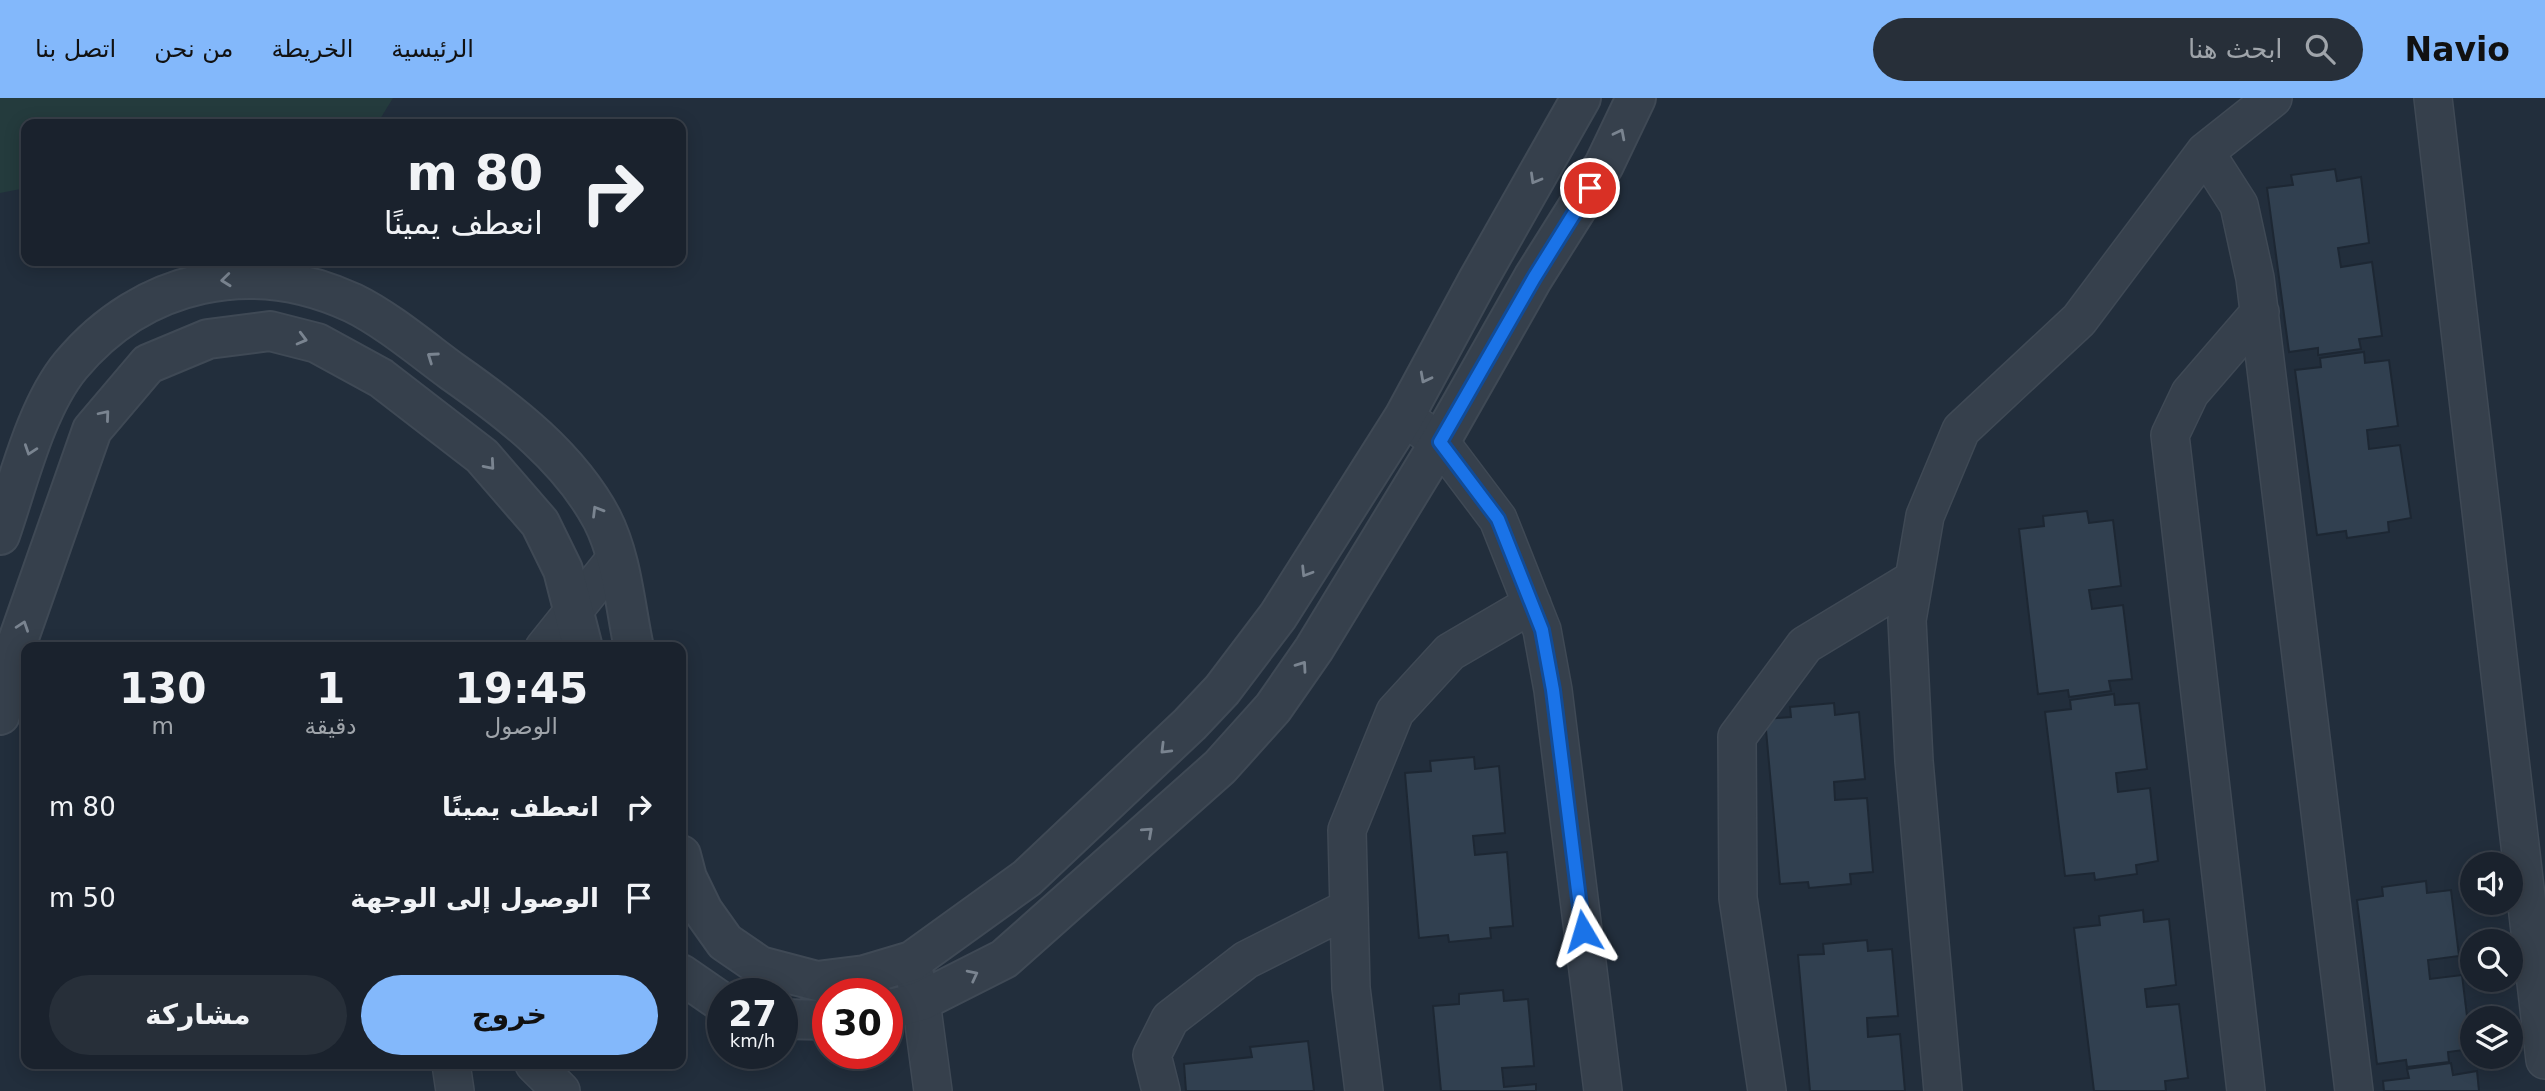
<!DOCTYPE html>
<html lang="ar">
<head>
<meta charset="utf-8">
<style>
	body { margin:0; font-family:"DejaVu Sans","Noto Sans Arabic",sans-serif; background:#272f39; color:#f1f3f6; direction:rtl; height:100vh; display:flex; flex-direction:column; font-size:26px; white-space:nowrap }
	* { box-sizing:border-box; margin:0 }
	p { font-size:23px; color:#9fa4aa }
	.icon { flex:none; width:38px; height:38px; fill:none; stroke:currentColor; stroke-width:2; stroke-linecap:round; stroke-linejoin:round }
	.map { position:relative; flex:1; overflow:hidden; direction:ltr }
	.side { position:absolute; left:21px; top:544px; width:665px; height:427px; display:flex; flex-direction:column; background:#1a222d; border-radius:14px; box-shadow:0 4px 18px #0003,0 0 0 2px #383f49; direction:rtl }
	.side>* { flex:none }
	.top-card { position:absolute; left:21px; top:21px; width:665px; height:147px; border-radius:14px; box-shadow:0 4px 18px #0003,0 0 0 2px #383f49; direction:rtl; background:#1a222d; color:#f1f3f6; overflow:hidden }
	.tools { position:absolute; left:2460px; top:754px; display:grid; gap:14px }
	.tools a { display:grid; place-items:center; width:63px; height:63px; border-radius:50%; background:#1a222d; box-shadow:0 4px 18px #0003,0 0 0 2px #383f49; font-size:35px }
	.speed { position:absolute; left:707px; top:880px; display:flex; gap:14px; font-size:35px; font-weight:700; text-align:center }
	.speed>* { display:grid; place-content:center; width:91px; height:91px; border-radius:50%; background:#1a222d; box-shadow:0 4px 18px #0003,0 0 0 2px #383f49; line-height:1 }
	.speed small { font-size:18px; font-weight:400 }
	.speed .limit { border:10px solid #d22; background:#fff; color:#111 }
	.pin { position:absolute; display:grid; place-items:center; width:60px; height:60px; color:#fff; margin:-30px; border:4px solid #fff; border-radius:50%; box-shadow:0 2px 7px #0007 }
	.me { position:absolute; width:77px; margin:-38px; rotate:353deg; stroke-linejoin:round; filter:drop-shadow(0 0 5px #0008) }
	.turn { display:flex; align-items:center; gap:24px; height:147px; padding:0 28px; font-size:32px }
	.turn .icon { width:91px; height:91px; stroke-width:2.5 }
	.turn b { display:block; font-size:49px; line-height:60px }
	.eta { display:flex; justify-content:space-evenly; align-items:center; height:119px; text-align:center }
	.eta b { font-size:42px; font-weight:600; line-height:49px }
	.button { display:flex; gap:14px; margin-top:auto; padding:14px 28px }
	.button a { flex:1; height:80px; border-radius:42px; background:#83b8fb; color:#111; font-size:28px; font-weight:600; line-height:80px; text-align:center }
	.button a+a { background:#272f39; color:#f1f3f6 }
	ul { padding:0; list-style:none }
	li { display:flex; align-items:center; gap:21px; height:91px; padding:0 28px }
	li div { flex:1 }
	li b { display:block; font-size:26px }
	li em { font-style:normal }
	header { display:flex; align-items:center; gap:42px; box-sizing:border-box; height:98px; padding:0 35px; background:#83b8fb; color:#111 }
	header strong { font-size:33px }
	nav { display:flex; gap:38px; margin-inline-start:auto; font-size:24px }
	.search { width:490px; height:63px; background:#272f39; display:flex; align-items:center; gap:18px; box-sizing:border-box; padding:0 24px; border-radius:38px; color:#9fa4aa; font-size:26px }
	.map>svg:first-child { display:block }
</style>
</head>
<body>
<header>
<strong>Navio</strong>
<div class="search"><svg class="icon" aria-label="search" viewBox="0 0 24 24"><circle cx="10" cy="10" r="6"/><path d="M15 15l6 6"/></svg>ابحث هنا</div>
<nav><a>الرئيسية</a><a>الخريطة</a><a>من نحن</a><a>اتصل بنا</a></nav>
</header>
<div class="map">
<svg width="2545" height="993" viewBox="0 0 2545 993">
	<rect width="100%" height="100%" fill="#222e3c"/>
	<path fill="#243b3d" d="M0,0h393l-16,26h-351v64l-26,5z"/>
	<path fill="#314050" stroke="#1d2733" stroke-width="2" d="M2335,71l2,12 24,-4 8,66 -31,5 3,19 31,-5 10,74 -23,3 2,10 -43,6v-7l-29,4 -22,-164 26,-3 -2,-10z
		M2364,254l1,11 24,-3 9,66 -31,4 2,19 31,-4 11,73 -23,4 1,10 -42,6 -1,-7 -29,4 -22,-165 26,-3 -1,-9z
		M2087,413l2,12 24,-3 8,66 -32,4 3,19 31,-4 9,74 -23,2 2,10 -42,6 -1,-7 -30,4 -19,-165 25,-3 -1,-10z
		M2114,596l1,11 24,-2 8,66 -31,4 2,19 32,-4 8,73 -22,4 1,9 -42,6 -1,-7 -29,3 -20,-164 26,-3 -1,-9z
		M1834,605l1,12 24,-3 6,67 -31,3 1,18 32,-2 6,74 -23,2 1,10 -42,4 -1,-6 -28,2 -15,-165 26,-2 -1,-10z
		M1474,659l1,12 24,-3 6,67 -32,3 2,19 32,-3 6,74 -23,2 1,10 -42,4 -1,-7 -29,3 -14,-165 26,-2 -1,-10z
		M2426,783l1,12 24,-3 8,66 -31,4 2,19 32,-4 9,74 -23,3 1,10 -42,5 -1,-7 -29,4 -20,-164 26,-4 -1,-9z
		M2143,812l1,12 25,-3 7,66 -31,4 2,18 32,-3 9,74 -23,3 1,10h-72l-20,-163 26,-3 -1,-9z
		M1867,842l1,11 24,-2 6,67 -31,2 1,19 32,-3 5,57h-95l-12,-136 26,-1 -1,-10z
		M1503,892l1,11 24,-2 6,67 -32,2 2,19 32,-3v7h-95l-8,-85 26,-2v-10z
		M1308,943l6,50h-128l-2,-27 68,-7 -2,-10z
		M2451,965l2,12 24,-4 2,20h-95l-1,-10 26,-3 -2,-9z"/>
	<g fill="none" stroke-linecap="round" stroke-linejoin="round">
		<defs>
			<path id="minor" d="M2433,0l112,962
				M2205,54l34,53 16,73 99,813
				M1404,319l36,25 58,77 44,111 11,60 50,401
				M544,550l72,-90
				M914,875l7,28 12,90
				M451,966l4,27
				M534,966l27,27
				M1161,993l-9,-36 18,-36 76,-59 103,-52
				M1364,993l-13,-103 -4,-158 48,-118 55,-60 82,-48
				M1767,993l-29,-193 -1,-161 68,-92 109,-66
				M1943,993l-29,-330 -7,-141 18,-104 36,-86 118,-110 126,-168 68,-54
				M2246,993l-76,-656 20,-42 70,-81"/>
			<path id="tertiary" d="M0,437c18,-52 36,-128 71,-170 72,-86 181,-109 282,-62 33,16 70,47 100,69 57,40 116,85 149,147 20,39 23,87 32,129
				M0,617l15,-66 77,-219 56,-66 60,-25 62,-8 47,12 64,35 101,78 58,67 23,47 20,78
				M681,757l6,23 16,33 22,31 35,24 57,15 48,-6 47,-14 115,-83 163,-154 32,-34 56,-74 126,-199 74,-137 103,-182
				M681,876l42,29
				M887,912l34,-9 83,-42 216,-192 53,-59 41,-59 126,-207 93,-164 71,-113 32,-67
				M782,921l46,1"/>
		</defs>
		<use href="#minor" stroke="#3f4955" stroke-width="40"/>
		<use href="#tertiary" stroke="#3f4955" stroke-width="42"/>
		<use href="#minor" stroke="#36404c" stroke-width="37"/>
		<use href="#tertiary" stroke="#36404c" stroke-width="38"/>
	</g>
	<defs><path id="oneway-chevron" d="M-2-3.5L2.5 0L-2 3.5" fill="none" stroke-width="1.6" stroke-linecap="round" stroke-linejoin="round" transform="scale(1.75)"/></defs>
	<g stroke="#7a8490">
		<use href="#oneway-chevron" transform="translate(1620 36) rotate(-63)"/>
		<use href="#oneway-chevron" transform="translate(1535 81) rotate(120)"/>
		<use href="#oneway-chevron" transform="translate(226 182) rotate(174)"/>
		<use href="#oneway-chevron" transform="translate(302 241) rotate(15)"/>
		<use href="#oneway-chevron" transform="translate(432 259) rotate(-145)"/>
		<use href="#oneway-chevron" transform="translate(1425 280) rotate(118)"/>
		<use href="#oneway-chevron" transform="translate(105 317) rotate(-50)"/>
		<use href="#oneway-chevron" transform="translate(30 352) rotate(109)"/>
		<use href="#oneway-chevron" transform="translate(490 367) rotate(49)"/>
		<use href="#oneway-chevron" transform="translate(597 413) rotate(-121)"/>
		<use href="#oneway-chevron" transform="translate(1306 474) rotate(122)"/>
		<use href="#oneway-chevron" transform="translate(23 528) rotate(-71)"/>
		<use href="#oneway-chevron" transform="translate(1302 568) rotate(-55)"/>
		<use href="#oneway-chevron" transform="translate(1165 651) rotate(135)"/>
		<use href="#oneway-chevron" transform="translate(1148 734) rotate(-42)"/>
		<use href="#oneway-chevron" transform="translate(973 877) rotate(-27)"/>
	</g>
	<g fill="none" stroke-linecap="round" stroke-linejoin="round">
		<defs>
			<path id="route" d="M1583,833l-30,-241 -11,-60 -44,-111 -58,-77 94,-164 56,-90"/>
		</defs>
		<use href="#route" stroke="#114b97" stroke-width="18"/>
		<use href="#route" stroke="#1a73e8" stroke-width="12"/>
	</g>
</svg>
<div class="tools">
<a><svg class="icon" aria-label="sound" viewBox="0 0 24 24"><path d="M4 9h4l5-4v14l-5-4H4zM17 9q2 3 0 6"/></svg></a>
<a><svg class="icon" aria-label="search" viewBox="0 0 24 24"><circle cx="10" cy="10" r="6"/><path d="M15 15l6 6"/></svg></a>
<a><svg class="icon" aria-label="layers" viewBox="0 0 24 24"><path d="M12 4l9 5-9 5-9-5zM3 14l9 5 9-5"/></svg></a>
</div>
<div class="speed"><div>27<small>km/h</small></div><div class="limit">30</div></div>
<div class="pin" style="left:1590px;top:90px;background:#d93025"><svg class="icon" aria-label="arrive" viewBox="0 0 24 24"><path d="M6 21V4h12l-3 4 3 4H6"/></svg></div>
<svg class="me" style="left:1583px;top:833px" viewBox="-20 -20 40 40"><path d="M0-17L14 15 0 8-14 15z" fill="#1a73e8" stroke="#fff" stroke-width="4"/></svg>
<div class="top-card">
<div class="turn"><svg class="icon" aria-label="right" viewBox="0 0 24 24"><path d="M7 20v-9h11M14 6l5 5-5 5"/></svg><div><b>80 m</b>انعطف يمينًا</div></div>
</div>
<section class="side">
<div class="eta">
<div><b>19:45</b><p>الوصول</p></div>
<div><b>1</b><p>دقيقة</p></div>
<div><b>130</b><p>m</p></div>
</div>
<ul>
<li><svg class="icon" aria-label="right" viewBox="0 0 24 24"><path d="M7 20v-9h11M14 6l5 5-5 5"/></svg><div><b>انعطف يمينًا</b></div><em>80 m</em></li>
<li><svg class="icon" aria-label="arrive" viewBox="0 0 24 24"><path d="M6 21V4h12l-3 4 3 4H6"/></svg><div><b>الوصول إلى الوجهة</b></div><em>50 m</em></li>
</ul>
<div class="button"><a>خروج</a><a>مشاركة</a></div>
</section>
</div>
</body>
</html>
